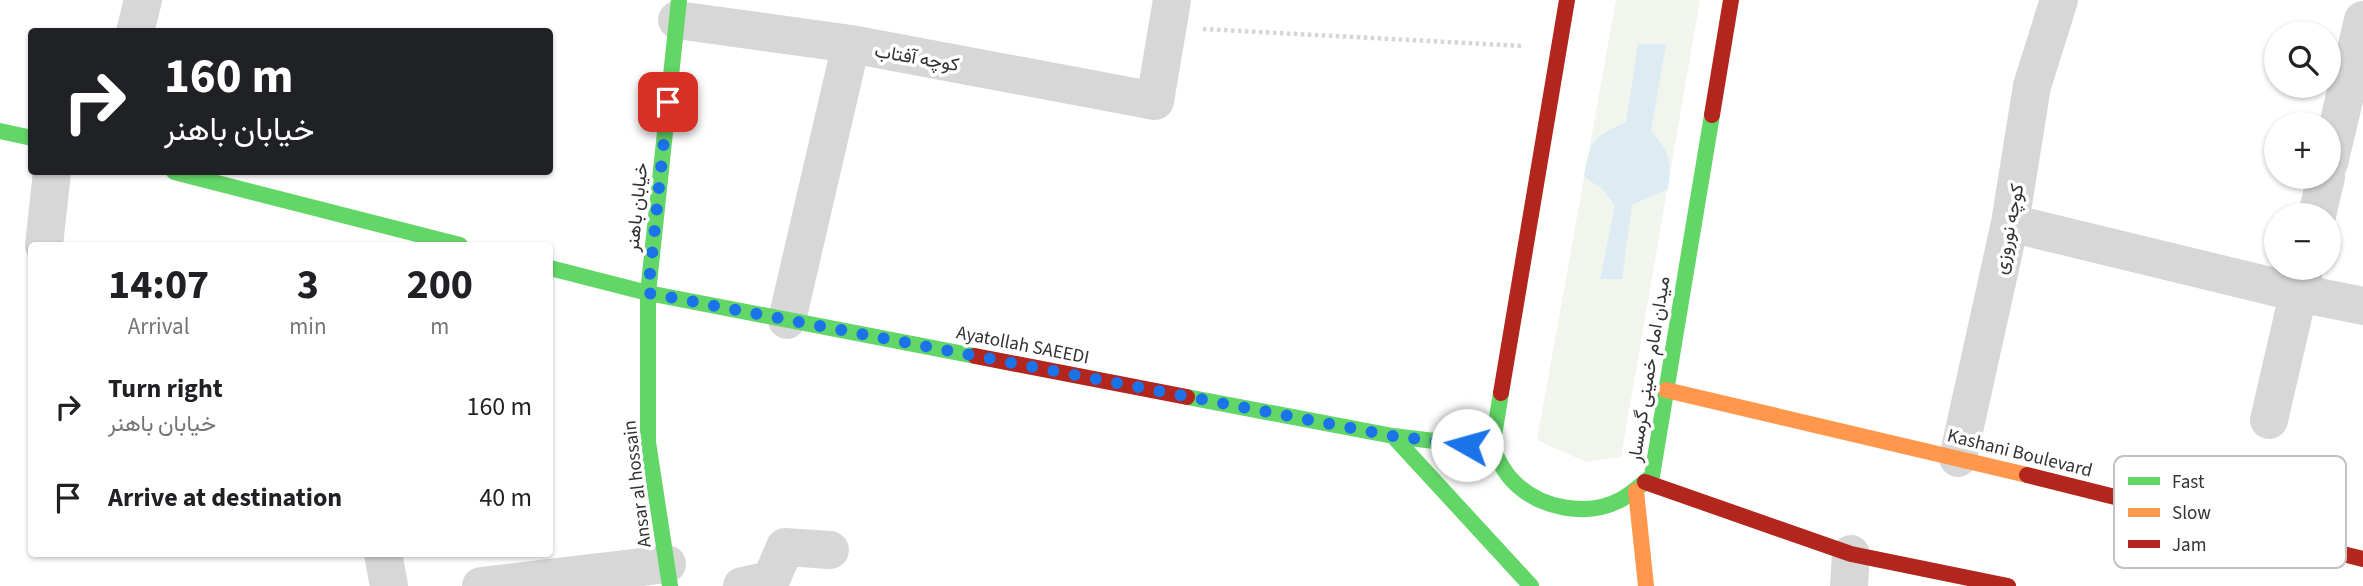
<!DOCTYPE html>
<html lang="en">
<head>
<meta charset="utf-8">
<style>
	body { margin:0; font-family:"Source Sans 3",Vazirmatn,sans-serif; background:#f6f6f6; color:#202124; height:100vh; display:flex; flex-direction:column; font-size:26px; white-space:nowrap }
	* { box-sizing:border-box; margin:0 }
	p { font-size:23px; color:#757577 }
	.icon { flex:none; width:38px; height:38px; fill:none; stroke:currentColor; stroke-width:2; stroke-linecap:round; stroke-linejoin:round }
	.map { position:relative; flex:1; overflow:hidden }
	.side { position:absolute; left:28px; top:242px; width:525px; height:315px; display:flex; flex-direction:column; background:#fff; border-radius:7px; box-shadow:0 2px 5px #0004 }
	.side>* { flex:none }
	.top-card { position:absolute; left:28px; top:28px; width:525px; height:147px; border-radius:7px; box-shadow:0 2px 5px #0004; background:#202124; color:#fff; overflow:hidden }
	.fabs { position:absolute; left:2264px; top:21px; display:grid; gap:14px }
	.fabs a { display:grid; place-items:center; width:77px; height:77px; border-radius:50%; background:#fff; box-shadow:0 2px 5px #0004; font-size:35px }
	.pin { position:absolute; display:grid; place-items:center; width:60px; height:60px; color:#fff; margin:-30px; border-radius:14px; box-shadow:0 4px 10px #0006 }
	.me { position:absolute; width:77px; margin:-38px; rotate:277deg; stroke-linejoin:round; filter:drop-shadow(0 0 5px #0008) }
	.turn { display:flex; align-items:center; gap:24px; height:147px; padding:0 21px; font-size:32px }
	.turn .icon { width:91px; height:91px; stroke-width:2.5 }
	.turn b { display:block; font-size:49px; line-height:60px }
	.eta { display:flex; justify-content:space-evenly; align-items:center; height:119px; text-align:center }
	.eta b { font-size:42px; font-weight:700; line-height:49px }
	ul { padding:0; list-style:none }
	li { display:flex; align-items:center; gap:21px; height:91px; padding:0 21px }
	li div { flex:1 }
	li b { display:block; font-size:26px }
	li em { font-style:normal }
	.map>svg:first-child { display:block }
</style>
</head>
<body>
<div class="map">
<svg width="2363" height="586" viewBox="0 0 2363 586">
	<rect width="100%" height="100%" fill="#fff"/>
	<path fill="#f1f5ed" d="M1616,0h84l-79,457 -35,5 -49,-22z"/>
	<path fill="#ddebf3" d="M1638,44h28l-15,87c18,20 21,31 17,58l-36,16 -10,74h-22l15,-74 -12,-15 -19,-14c7,-37 8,-38 42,-54z"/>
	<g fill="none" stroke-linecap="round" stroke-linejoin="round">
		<path stroke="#d6d6d6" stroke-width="4.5" stroke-dasharray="3.5 3.5" stroke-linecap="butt" d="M1203,29l320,17"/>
		<path stroke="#d7d7d7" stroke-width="38" d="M677,20l174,24 304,57 17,-101
			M135,32l8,-32
			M2329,163l34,-143
			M2317,215l9,-38
			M2010,223l289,70 64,13
			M44,245l8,-73
			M787,320l64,-276
			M2269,420l35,-151
			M1958,458l52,-235 22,-137 27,-86
			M383,553l6,33
			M481,586l186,-22
			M742,586l29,-6 14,-33 45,3
			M1849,586l2,-32"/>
		<path stroke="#63d668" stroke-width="16" d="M0,131l32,7
			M174,172l286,73
			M550,268l98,25 327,63
			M1501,393l-9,55c6,11 11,23 20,32 27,29 76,38 110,19 11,-6 20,-15 30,-23l60,-361
			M1187,397l206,39 99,12
			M1393,436l138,150
			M670,586l-22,-144v-149l31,-293"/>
		<path stroke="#ff974d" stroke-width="16" d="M1666,390l361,85
			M1636,491l10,95"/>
		<path stroke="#b3261e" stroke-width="16" d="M1712,115l19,-115
			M975,356l212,41
			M1501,393l66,-393
			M2027,475l336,84
			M1645,482l206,72 157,32"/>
	</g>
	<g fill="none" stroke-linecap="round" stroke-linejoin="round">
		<path stroke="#1a73e8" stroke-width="12" stroke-dasharray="0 21.6" d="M668,102l-20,191 745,143 74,9"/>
	</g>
	<g text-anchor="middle" stroke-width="7" stroke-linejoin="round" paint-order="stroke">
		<g font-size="19" fill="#333" stroke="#fff">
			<text transform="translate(917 57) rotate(10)" y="7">کوچه آفتاب</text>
			<text transform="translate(636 207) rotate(-84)" y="7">خیابان باهنر</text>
			<text transform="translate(2008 229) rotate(-79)" y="7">کوچه نوروزی</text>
			<text transform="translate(1023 344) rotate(11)" y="7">Ayatollah SAEEDI</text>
			<text transform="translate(1648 369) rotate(-81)" y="7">میدان امام خمینی گرمسار</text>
			<text transform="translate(2020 452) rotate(14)" y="7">Kashani Boulevard</text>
			<text transform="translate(636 484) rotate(-97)" y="7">Ansar al hossain</text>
		</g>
	</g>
	<rect x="2114" y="456" width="232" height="112" rx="10" fill="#fff" stroke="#c2c2c2" stroke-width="2"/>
	<rect x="2128" y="477" width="32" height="8" fill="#63d668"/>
	<rect x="2128" y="508" width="32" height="9" fill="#ff974d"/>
	<rect x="2128" y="540" width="32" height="8" fill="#b3261e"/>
	<g font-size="19" fill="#333">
		<text x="2172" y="488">Fast</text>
		<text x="2172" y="519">Slow</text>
		<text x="2172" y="551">Jam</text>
	</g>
</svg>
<div class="fabs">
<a><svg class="icon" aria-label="search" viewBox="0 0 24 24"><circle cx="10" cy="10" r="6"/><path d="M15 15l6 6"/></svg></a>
<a>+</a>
<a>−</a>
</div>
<div class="pin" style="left:668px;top:102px;background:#d93025"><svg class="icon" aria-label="arrive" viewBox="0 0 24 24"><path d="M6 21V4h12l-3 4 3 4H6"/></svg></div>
<svg class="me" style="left:1467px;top:445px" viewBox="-20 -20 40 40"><circle r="19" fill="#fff"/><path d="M0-13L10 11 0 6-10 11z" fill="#1a73e8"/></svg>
<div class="top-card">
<div class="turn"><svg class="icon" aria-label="right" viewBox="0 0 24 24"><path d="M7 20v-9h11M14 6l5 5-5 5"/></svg><div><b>160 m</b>خیابان باهنر</div></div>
</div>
<section class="side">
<div class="eta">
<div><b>14:07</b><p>Arrival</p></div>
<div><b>3</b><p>min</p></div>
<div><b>200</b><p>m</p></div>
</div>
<ul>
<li><svg class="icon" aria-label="right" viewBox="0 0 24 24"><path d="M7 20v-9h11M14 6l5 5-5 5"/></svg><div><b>Turn right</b><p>خیابان باهنر</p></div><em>160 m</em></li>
<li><svg class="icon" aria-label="arrive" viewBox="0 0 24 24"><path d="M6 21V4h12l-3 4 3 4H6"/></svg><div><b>Arrive at destination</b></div><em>40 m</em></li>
</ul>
</section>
</div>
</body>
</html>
